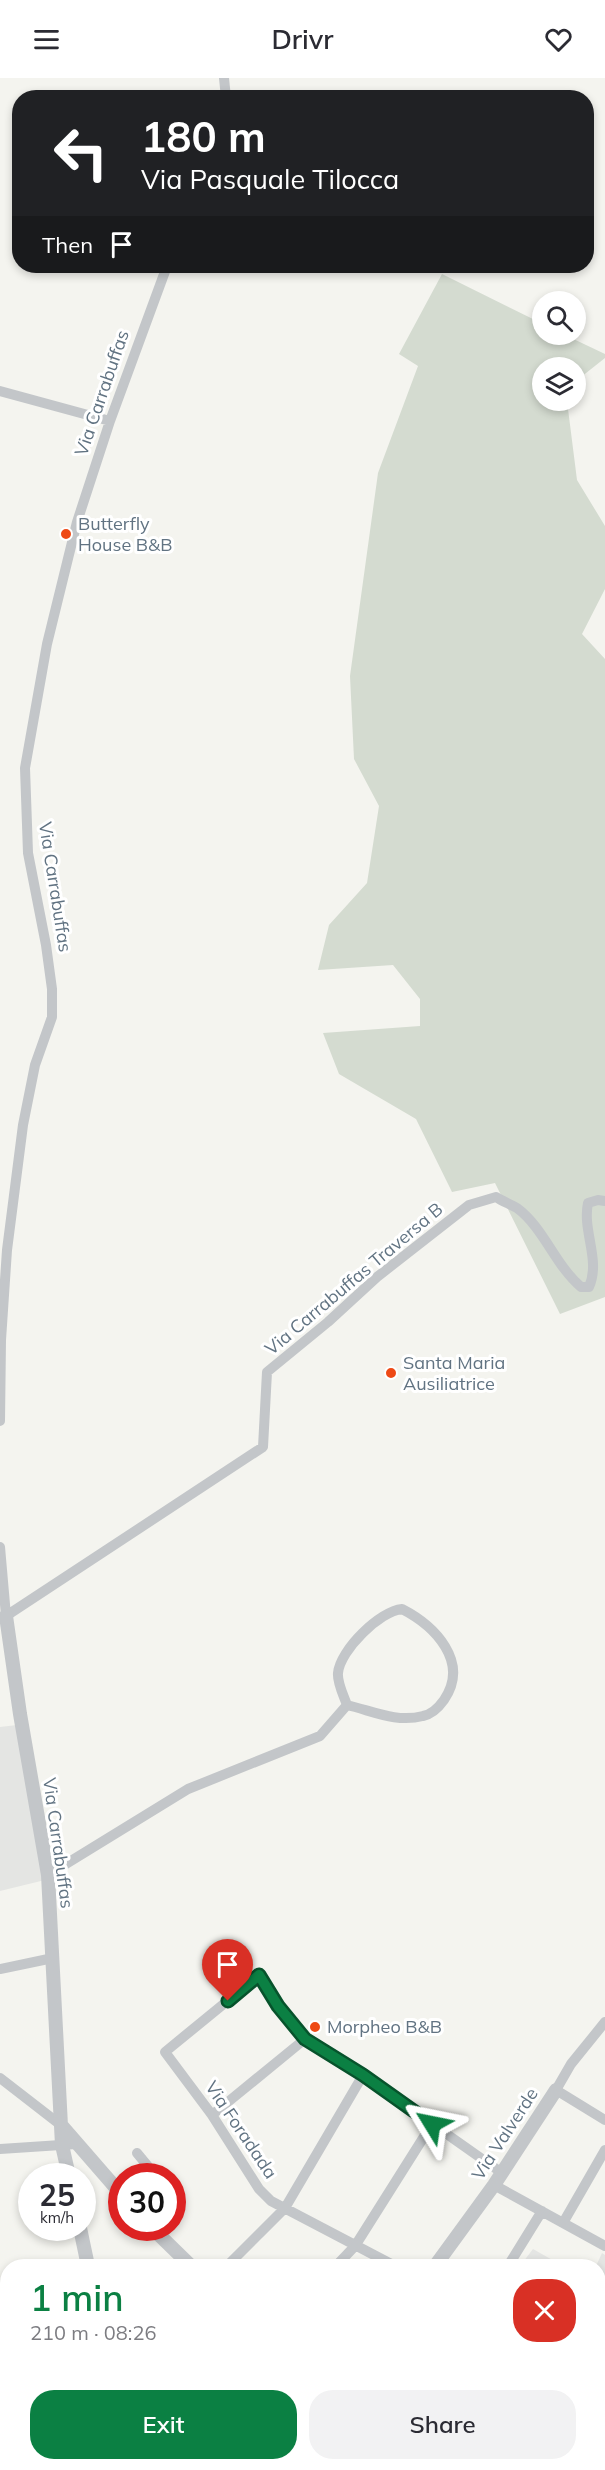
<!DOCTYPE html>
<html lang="en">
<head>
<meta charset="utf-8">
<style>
	body { margin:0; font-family:Mulish,sans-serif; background:#f2f2f3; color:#2b2b33; height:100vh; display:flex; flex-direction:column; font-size:22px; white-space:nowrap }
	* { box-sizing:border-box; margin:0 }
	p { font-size:20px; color:#7c7c81 }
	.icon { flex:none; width:33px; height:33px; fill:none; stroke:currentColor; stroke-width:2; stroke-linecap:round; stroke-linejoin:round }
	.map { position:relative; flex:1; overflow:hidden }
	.side { position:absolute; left:0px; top:2181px; width:606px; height:212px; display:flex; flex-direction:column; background:#fff; border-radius:24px 24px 0 0; box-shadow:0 3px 9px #0003 }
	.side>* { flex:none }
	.hud { position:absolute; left:12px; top:12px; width:582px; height:183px; border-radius:24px; box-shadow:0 3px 9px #0003; background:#202124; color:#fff; overflow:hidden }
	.fabs { position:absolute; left:532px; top:213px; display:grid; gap:12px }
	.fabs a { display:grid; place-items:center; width:54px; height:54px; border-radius:50%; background:#fff; box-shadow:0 3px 9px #0003; font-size:30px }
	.speed { position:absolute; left:18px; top:2085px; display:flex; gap:12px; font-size:30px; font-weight:700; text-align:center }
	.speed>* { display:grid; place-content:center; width:78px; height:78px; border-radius:50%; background:#fff; box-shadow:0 3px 9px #0003; line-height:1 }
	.speed small { font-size:15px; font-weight:400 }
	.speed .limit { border:9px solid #d22; background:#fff; color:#111 }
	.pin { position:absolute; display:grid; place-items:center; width:51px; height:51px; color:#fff; margin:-62px -26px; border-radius:50% 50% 50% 0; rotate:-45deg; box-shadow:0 0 6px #0007 }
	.pin .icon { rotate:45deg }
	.me { position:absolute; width:66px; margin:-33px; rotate:305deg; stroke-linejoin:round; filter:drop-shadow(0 0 4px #0008) }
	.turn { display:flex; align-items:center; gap:21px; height:126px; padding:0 30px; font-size:27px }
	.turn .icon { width:78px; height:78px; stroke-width:2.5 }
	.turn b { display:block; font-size:42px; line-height:51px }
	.then { display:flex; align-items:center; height:57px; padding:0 30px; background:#0003; gap:12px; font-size:22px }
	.round { display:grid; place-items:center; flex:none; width:63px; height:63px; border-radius:24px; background:#f2f2f3 }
	.head { display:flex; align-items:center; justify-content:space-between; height:102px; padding:0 30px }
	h1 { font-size:36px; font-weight:600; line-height:45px; color:#0b8043 }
	.cta { display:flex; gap:12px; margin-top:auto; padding:12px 30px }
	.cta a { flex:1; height:69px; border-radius:24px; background:#0b8043; color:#fff; font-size:24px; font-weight:600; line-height:69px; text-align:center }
	.cta a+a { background:#f2f2f3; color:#2b2b33 }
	header { display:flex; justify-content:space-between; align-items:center; height:78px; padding:0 30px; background:#fff; font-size:27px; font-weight:600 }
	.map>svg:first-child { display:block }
</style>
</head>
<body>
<header><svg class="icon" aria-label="menu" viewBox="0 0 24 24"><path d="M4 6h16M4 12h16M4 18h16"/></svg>Drivr<svg class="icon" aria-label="heart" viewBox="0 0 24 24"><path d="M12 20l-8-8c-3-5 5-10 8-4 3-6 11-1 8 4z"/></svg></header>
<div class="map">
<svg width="605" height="2392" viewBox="0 0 605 2392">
	<rect width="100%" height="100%" fill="#f4f4ef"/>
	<path fill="#e4e5e3" d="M17,1647l28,155 -45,11v-164z
		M533,2171l30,17h-43z
		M602,2175l3,2v72l-6,15 -1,-76h-2z"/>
	<path fill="#d4dbd0" d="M442,196l101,50v10l22,1 40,19v4l-29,23v-13h-33v32l24,1 10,79 28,46v63l-23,45 23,25v638l-45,17 -65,-131 -43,9 -36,-73 -77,-45 -16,-41 97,-7v-27l-27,-34 -75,5 11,-45 38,-42 12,-77 -25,-47 -4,-83 28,-203 40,-107 -19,-12z"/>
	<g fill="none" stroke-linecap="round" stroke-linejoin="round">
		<path stroke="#c3c6c9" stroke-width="10" d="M224,0l2,20
			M0,313l110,30
			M0,1343l1,-81 6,-90 16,-125 12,-60 17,-48v-28l-6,-44 -18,-92 -3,-85 22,-124 30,-122 33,-101 57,-155
			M0,1469l6,69 257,-169 4,-75 61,-50 49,-45 92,-72 27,-8c6,4 14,7 21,11 27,20 38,57 64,79h8c12,-27 -7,-56 -1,-84l10,-3 7,1
			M402,1531c33,17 68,53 42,91 -5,7 -11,14 -21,16 -27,7 -50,-5 -76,-11 -3,-9 -10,-22 -9,-32 2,-23 42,-62 64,-64z
			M48,1797l140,-86 132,-53 27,-31
			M0,1891l53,-11
			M605,1944l-34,42 -15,26 49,30
			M0,2000l62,48
			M212,2037l93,-76
			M0,2071l76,-5
			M137,2075l19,23
			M494,2107l111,61
			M172,2120v3
			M563,2145l42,-73
			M227,2188l58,-58 78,-133
			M336,2188l19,-20 77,-122
			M395,2188l-124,-65 -12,-12 -47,-74 -47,-63 94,-77 19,31 27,33 58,36 139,98
			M508,2188l34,-55
			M0,2248l8,26
			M605,2279v28
			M39,2385l2,7
			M293,2385l13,7
			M422,2385l14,7
			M467,2392l9,-7"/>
		<path stroke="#c3c6c9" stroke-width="14" d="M6,1538l14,98 28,161 14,270 7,31
			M62,2048l60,69
			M80,2150l8,38
			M152,2150l39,38
			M435,2188l59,-81 62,-95
			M0,2264l8,-2
			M130,2385l1,7
			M561,2385l16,7
			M266,2392l3,-7"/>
	</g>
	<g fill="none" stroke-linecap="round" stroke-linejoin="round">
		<defs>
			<path id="route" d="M228,1923l31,-26 19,31 27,33 58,36 69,49"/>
		</defs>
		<use href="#route" stroke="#07532c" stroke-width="15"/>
		<use href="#route" stroke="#0b8043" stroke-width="10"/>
	</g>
	<g fill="#ee4915" stroke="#fff" stroke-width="2">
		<circle cx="66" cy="456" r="6"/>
		<circle cx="391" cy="1295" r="6"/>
		<circle cx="315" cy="1949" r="6"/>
	</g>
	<g text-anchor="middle" stroke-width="6" stroke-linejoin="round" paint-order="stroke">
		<g font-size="18" fill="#617382" stroke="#fff">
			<text transform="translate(102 315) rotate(-71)" y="6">Via Carrabuffas</text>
			<text transform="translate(55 809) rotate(81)" y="6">Via Carrabuffas</text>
			<text transform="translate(354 1201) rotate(-40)" y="6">Via Carrabuffas Traversa B</text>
			<text transform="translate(58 1765) rotate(82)" y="6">Via Carrabuffas</text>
			<text transform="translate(241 2052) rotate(56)" y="6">Via Foradada</text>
			<text transform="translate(505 2056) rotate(-57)" y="6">Via Valverde</text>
		</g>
		<g font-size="18" fill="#617382" stroke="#fff" text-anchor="start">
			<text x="78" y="452">Butterfly<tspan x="78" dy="21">House B&amp;B</tspan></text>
			<text x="403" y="1291">Santa Maria<tspan x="403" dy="21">Ausiliatrice</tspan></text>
			<text x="327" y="1955">Morpheo B&amp;B</text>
		</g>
	</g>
</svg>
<div class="fabs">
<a><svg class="icon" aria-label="search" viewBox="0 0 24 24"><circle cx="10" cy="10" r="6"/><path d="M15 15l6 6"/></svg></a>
<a><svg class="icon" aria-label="layers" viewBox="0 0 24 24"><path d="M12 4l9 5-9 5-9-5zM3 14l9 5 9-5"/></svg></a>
</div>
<div class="speed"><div>25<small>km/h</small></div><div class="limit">30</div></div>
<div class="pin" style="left:228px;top:1923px;background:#d93025"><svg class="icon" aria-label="arrive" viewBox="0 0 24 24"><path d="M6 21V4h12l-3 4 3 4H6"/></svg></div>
<svg class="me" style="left:432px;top:2046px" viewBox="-20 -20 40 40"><path d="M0-17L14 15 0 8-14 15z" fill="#0b8043" stroke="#fff" stroke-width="4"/></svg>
<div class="hud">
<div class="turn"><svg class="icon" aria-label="left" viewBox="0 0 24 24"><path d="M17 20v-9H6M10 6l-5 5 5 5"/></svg><div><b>180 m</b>Via Pasquale Tilocca</div></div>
<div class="then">Then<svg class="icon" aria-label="arrive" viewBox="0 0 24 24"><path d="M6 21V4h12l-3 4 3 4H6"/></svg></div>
</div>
<section class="side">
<div class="head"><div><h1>1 min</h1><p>210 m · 08:26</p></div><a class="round" style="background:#d93025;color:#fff"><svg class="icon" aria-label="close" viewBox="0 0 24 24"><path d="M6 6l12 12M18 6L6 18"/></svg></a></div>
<div class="cta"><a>Exit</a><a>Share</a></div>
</section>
</div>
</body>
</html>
